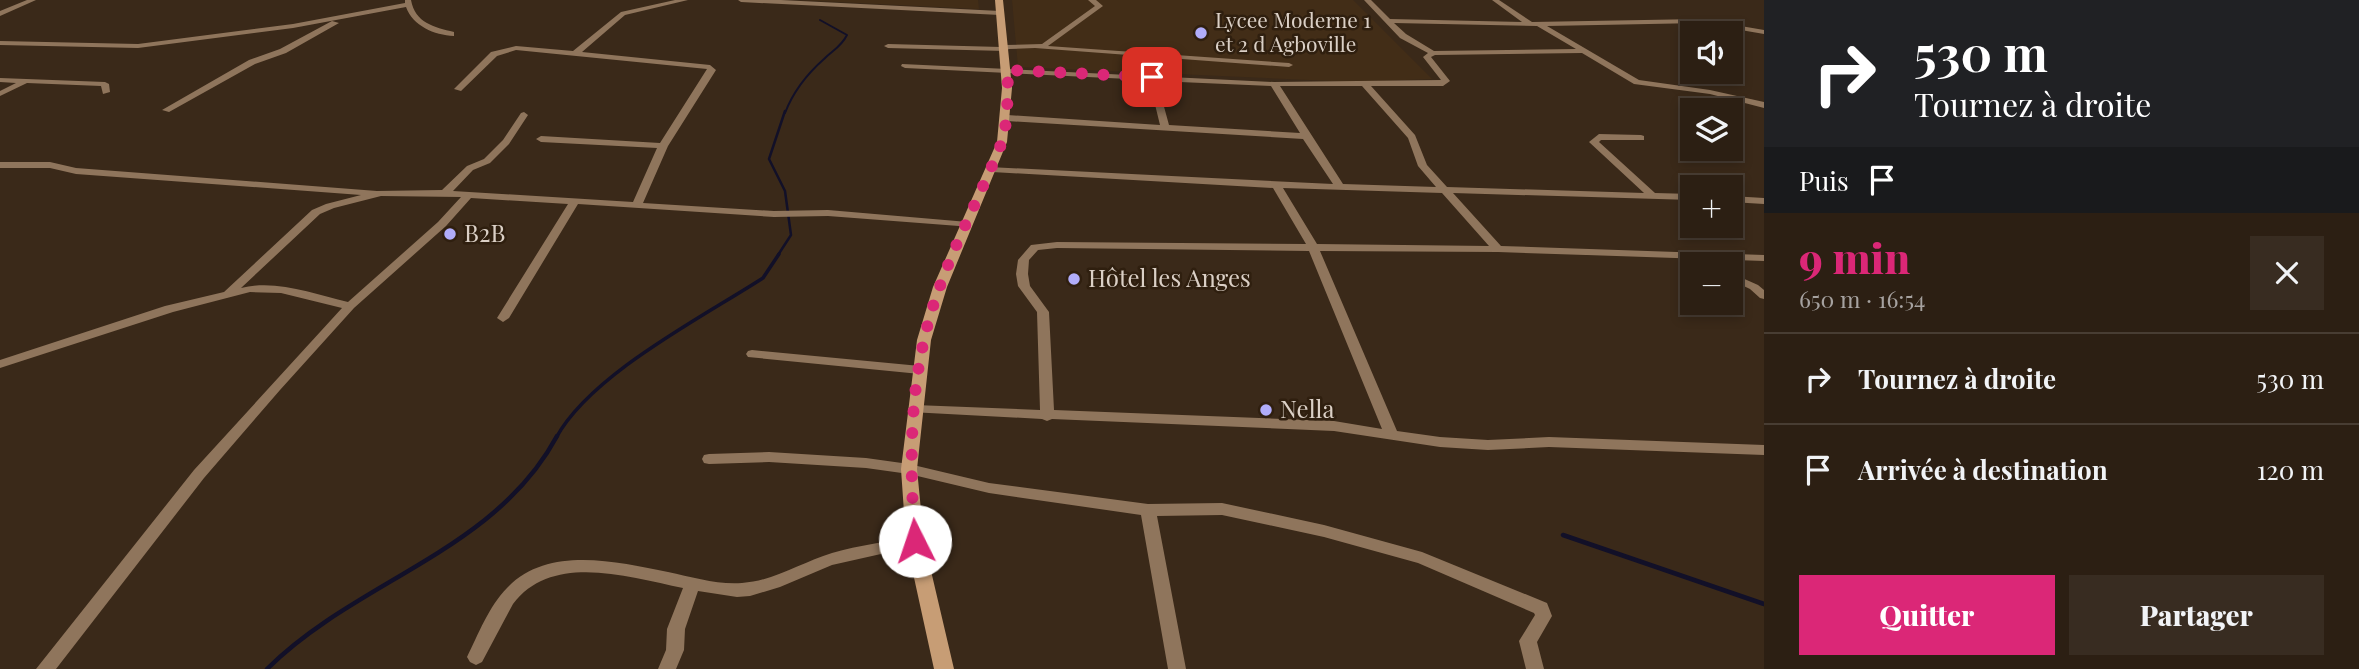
<!DOCTYPE html>
<html lang="fr">
<head>
<meta charset="utf-8">
<style>
	body { margin:0; font-family:"Playfair Display",serif; background:#382c21; color:#f1f3f6; height:100vh; display:flex; flex-direction:column; font-size:26px; white-space:nowrap }
	* { box-sizing:border-box; margin:0 }
	p { font-size:23px; color:#a6a2a0 }
	.icon { flex:none; width:38px; height:38px; fill:none; stroke:currentColor; stroke-width:2; stroke-linecap:round; stroke-linejoin:round }
	.map { position:relative; flex:1; overflow:hidden }
	.sheet { display:flex; flex-direction:column; background:#2c1f13; width:595px }
	.sheet>* { flex:none }
	.banner { background:#202124; color:#fff; overflow:hidden }
	.buttons { position:absolute; left:1680px; top:21px; display:grid; gap:14px }
	.buttons a { display:grid; place-items:center; width:63px; height:63px; border-radius:0px; background:#2c1f13; box-shadow:0 4px 10px #0003,0 0 0 2px #483d33; font-size:35px }
	.pin { position:absolute; display:grid; place-items:center; width:60px; height:60px; color:#fff; margin:-30px; border-radius:14px; box-shadow:0 4px 10px #0006 }
	.me { position:absolute; width:77px; margin:-38px; rotate:356deg; stroke-linejoin:round; filter:drop-shadow(0 0 5px #0008) }
	.turn { display:flex; align-items:center; gap:24px; height:147px; padding:0 35px; font-size:32px }
	.turn .icon { width:91px; height:91px; stroke-width:2.5 }
	.turn b { display:block; font-size:49px; line-height:60px }
	.then { display:flex; align-items:center; height:66px; padding:0 35px; background:#0003; gap:14px; font-size:26px }
	.round { display:grid; place-items:center; flex:none; width:74px; height:74px; border-radius:0px; background:#382c21 }
	.summary { display:flex; align-items:center; justify-content:space-between; height:119px; padding:0 35px }
	h1 { font-size:42px; font-weight:800; line-height:52px; color:#db2777 }
	.primary-button { display:flex; gap:14px; margin-top:auto; padding:14px 35px }
	.primary-button a { flex:1; height:80px; border-radius:0px; background:#db2777; color:#fff; font-size:28px; font-weight:800; line-height:80px; text-align:center }
	.primary-button a+a { background:#382c21; color:#f1f3f6 }
	ul { padding:0; list-style:none }
	li { display:flex; align-items:center; gap:21px; height:91px; padding:0 35px; border-top:2px solid #483d33 }
	li div { flex:1 }
	li b { display:block; font-size:26px }
	li em { font-style:normal }
	main { display:flex; flex:1; min-height:0 }
	.map>svg:first-child { display:block }
</style>
</head>
<body>
<main>
<div class="map">
<svg width="1764" height="669" viewBox="0 0 1764 669">
	<rect width="100%" height="100%" fill="#3a2919"/>
	<path fill="#422d17" d="M798,0h180l1,9z
		M1012,0h341l79,79 -79,3 -335,-15z"/>
	<g fill="none" stroke-linecap="round" stroke-linejoin="round">
		<path stroke="#121028" stroke-width="2" d="M785,113c8,-21 22,-39 39,-54 9,-9 17,-12 23,-24l-27,-15"/>
		<path stroke="#121028" stroke-width="2.5" d="M778,255l13,-20 -6,-44 -16,-32 16,-48"/>
		<path stroke="#121028" stroke-width="3.5" d="M556,438c35,-64 145,-120 207,-160l16,-24"/>
		<path stroke="#121028" stroke-width="4.5" d="M1563,535l201,69
			M267,669c89,-89 228,-117 290,-233"/>
		<path fill="#8f755c" fill-rule="evenodd" d="M27,0h9l-36,16v-5z
			M405,0h6c4,23 23,27 43,32v4c-20,-1 -41,-10 -48,-29l-113,21 -155,20 -138,-3v-4l138,3 155,-20 112,-21z
			M675,0h13l-63,15 -43,37 128,13 6,5 -48,76 -25,57 131,8 54,-1 140,12 4,1v4l-144,-11 -54,1 -196,-13 -69,114 -6,4 -6,-4 71,-114 -97,-6 -25,28 -92,82 -74,82 -76,88 -148,191h-20l158,-199 148,-162 -61,-15 -31,-1 -77,20 -173,56v-8l165,-54 59,-14 88,-82 14,-6 35,-9 -285,-21 -26,-6h-50v-6h50l26,6 301,23 65,-1 25,-24 17,-7 19,-19 18,-27 3,-1 4,3 -19,29 -19,19 -17,7 -20,21 180,11 24,-54 -116,-6 -5,-3 5,-3 119,7 47,-74 -191,-19 -19,6 -36,35 -7,-2 37,-37 25,-6 57,5 48,-39zM381,196l80,1 -23,25 -90,80c-34,-8 -72,-23 -107,-14l79,-74 14,-6z
			M738,0h43l219,11 3,2 -3,2 -259,-13z
			M1088,0h8l7,6 -55,40 241,17 4,2 -4,2 -254,-19 -26,1 -4,2 -117,-3 -4,-2 4,-2 113,3 4,-2 37,-1 53,-38z
			M1364,0h7l19,19 132,3 -30,-22h7l33,22 168,-3 64,11v4l-64,-11 -153,3 92,54 71,10 54,12v6l-54,-14 -76,-10 -52,-31 -147,2 -4,2 19,24 -7,5h-72l44,49 12,30 20,22 197,6 -55,-51 10,-8 42,1 3,1v4h-43l-2,2 56,51 37,1v6l-239,-7 48,53 263,9v6l-266,-9 -178,-1 77,180 43,6 48,3 61,-3 215,8v10l-215,-8 -61,3 -48,-3 -106,-16 -282,-12 -5,2 -5,-2 -132,-7 -2,-3 2,-3 5,-1 125,5 -3,-98 -19,-26 -2,-12 2,-14 13,-15 26,-3 249,2 -33,-56 -281,-16 -5,-3 2,-2 344,17 -30,-45 -296,-18 -4,-3 4,-3 153,10 -11,-45 -244,-12 -4,-2 1,-2 372,18 167,-2 -18,-23 5,-4 -28,-15zM1394,23l143,3 39,23 -142,2 -28,-17zM1157,81l114,5 29,47 -131,-8zM1280,86h82l46,52 10,28 18,21 -93,-3zM1283,188l159,5 47,53 -172,-2zM1057,248l252,3 73,178 -48,-8 -280,-11 -5,-98 -19,-26 -2,-12 1,-14 9,-10z
			M332,21l7,2 -53,30 -31,11 -86,48 -7,-2 87,-50 31,-11z
			M0,78l105,4 4,2 1,8 -7,2 -2,-8 -74,-3 -27,13v-5l16,-8 -16,-1z
			M1731,196l33,2v6l-33,-2z
			M1731,273l27,12 6,5v9l-4,-1 -10,-9 -19,-9z
			M752,350l168,16 6,4 -6,4 -172,-17 -2,-3 2,-3z
			M769,452l97,6 43,6 80,19 159,21 74,-1 102,22 98,27 125,51 5,13 -15,26 7,27h-18l-7,-28 16,-26 -1,-2 -116,-50 -94,-26 -102,-22 -65,1 29,153h-18l-27,-154 -152,-22 -80,-19 -43,-6 -97,-6 -60,2 -5,-1 -2,-4 2,-4 5,-1z
			M915,535l6,2 2,4 -2,4 -89,20 -52,22 -30,9 -13,1 -39,-6 -13,38 -1,21 -8,19h-18l8,-19 1,-21 16,-41c-54,-11 -131,-36 -170,16l-31,58 -6,3 -6,-3 -3,-5c11,-22 22,-51 40,-69 41,-43 110,-26 161,-16 24,5 50,13 74,11 32,-2 60,-21 90,-30 27,-8 56,-11 83,-18z"/>
		<path fill="#c79d75" fill-rule="evenodd" d="M995,0h8l9,88 -5,54 -60,145 -16,53 -14,129 7,72 30,128h-20l-28,-128 -5,-72 16,-129 16,-53 64,-145 5,-54z"/>
	</g>
	<g fill="none" stroke-linecap="round" stroke-linejoin="round">
		<path stroke="#db2777" stroke-width="12" stroke-dasharray="0 21.6" d="M915,541c-5,-67 -6,-135 9,-201 15,-69 52,-133 78,-198l5,-24 1,-48 144,7"/>
	</g>
	<g fill="#b1adfa" stroke="#2f1f0f" stroke-width="2.5">
		<circle cx="1201" cy="33" r="7"/>
		<circle cx="450" cy="234" r="7"/>
		<circle cx="1074" cy="279" r="7"/>
		<circle cx="1266" cy="410" r="7"/>
	</g>
	<g text-anchor="middle" stroke-width="5" stroke-linejoin="round" paint-order="stroke">
		<g font-size="21" fill="#dbd0c6" stroke="#2f1f0f" text-anchor="start">
			<text x="1215" y="28">Lycee Moderne 1<tspan x="1215" dy="24">et 2 d Agboville</tspan></text>
		</g>
		<g font-size="24" fill="#dbd0c6" stroke="#2f1f0f" text-anchor="start">
			<text x="464" y="242">B2B</text>
			<text x="1088" y="287">Hôtel les Anges</text>
			<text x="1280" y="418">Nella</text>
		</g>
	</g>
</svg>
<div class="buttons">
<a><svg class="icon" aria-label="sound" viewBox="0 0 24 24"><path d="M4 9h4l5-4v14l-5-4H4zM17 9q2 3 0 6"/></svg></a>
<a><svg class="icon" aria-label="layers" viewBox="0 0 24 24"><path d="M12 4l9 5-9 5-9-5zM3 14l9 5 9-5"/></svg></a>
<a>+</a>
<a>−</a>
</div>
<div class="pin" style="left:1152px;top:77px;background:#d93025"><svg class="icon" aria-label="arrive" viewBox="0 0 24 24"><path d="M6 21V4h12l-3 4 3 4H6"/></svg></div>
<svg class="me" style="left:915px;top:541px" viewBox="-20 -20 40 40"><circle r="19" fill="#fff"/><path d="M0-13L10 11 0 6-10 11z" fill="#db2777"/></svg>
</div>
<section class="sheet">
<div class="banner">
<div class="turn"><svg class="icon" aria-label="right" viewBox="0 0 24 24"><path d="M7 20v-9h11M14 6l5 5-5 5"/></svg><div><b>530 m</b>Tournez à droite</div></div>
<div class="then">Puis<svg class="icon" aria-label="arrive" viewBox="0 0 24 24"><path d="M6 21V4h12l-3 4 3 4H6"/></svg></div>
</div>
<div class="summary"><div><h1>9 min</h1><p>650 m · 16:54</p></div><a class="round"><svg class="icon" aria-label="close" viewBox="0 0 24 24"><path d="M6 6l12 12M18 6L6 18"/></svg></a></div>
<ul>
<li><svg class="icon" aria-label="right" viewBox="0 0 24 24"><path d="M7 20v-9h11M14 6l5 5-5 5"/></svg><div><b>Tournez à droite</b></div><em>530 m</em></li>
<li><svg class="icon" aria-label="arrive" viewBox="0 0 24 24"><path d="M6 21V4h12l-3 4 3 4H6"/></svg><div><b>Arrivée à destination</b></div><em>120 m</em></li>
</ul>
<div class="primary-button"><a>Quitter</a><a>Partager</a></div>
</section>
</main>
</body>
</html>
